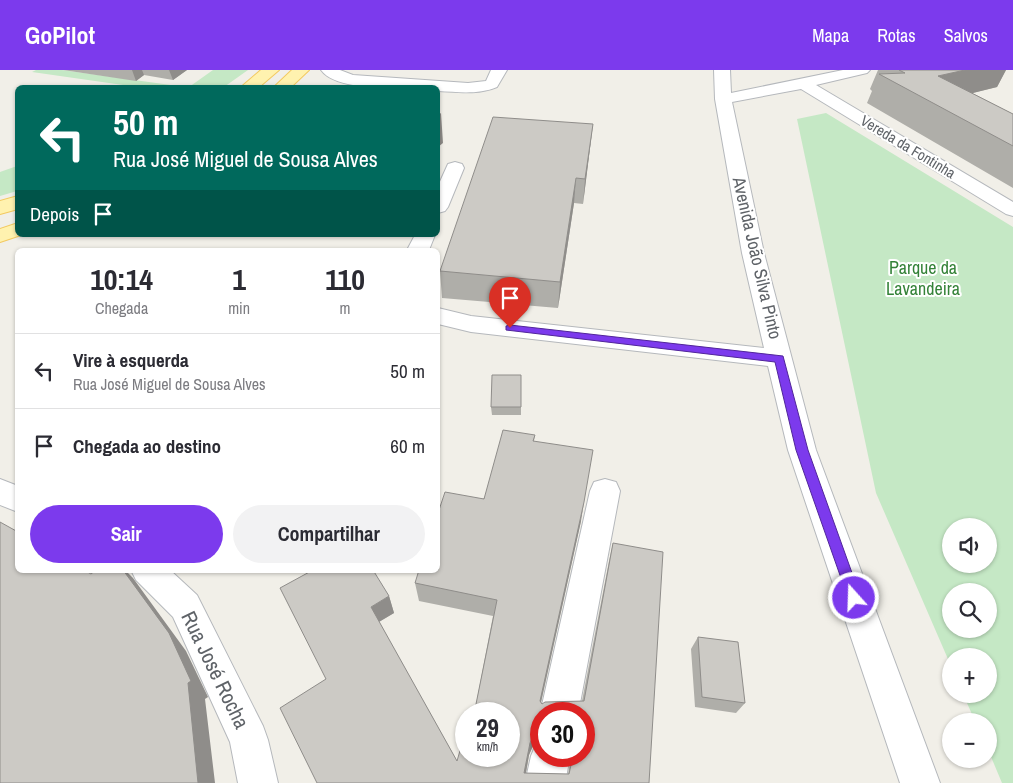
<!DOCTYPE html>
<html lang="pt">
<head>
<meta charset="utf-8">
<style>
	body { margin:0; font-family:"Archivo Narrow",sans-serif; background:#f2f2f3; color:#2b2b33; height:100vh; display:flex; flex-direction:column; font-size:19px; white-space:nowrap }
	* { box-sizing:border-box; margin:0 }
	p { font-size:16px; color:#7c7c81 }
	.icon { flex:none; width:28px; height:28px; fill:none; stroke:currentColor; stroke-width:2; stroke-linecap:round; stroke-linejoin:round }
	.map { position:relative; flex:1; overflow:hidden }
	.details { position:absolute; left:15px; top:178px; width:425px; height:325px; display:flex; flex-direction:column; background:#fff; border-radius:8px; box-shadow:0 1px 4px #0004 }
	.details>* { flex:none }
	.guide { position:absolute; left:15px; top:15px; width:425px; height:152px; border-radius:8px; box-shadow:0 1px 4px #0004; background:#00695c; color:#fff; overflow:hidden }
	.tools { position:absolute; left:942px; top:448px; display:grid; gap:10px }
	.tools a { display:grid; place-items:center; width:55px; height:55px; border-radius:50%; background:#fff; box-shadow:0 1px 4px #0004; font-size:25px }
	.speed { position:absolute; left:455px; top:632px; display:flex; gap:10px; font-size:25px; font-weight:700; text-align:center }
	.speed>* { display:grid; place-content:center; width:65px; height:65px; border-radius:50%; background:#fff; box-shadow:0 1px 4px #0004; line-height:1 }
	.speed small { font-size:12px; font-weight:400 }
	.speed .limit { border:8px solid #d22; background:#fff; color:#111 }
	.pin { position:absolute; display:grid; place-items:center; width:42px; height:42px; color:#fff; margin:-51px -21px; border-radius:50% 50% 50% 0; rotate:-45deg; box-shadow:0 0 5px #0007 }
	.pin .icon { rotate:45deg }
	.me { position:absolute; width:55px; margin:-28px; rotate:340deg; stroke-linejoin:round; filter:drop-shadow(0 0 4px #0008) }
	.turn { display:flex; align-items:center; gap:18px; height:105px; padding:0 15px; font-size:22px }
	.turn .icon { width:65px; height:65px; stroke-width:2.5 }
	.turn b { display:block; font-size:35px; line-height:42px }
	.then { display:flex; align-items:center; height:48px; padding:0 15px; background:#0003; gap:10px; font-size:19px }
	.eta { display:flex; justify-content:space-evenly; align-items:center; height:85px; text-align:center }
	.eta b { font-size:30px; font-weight:700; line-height:35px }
	.primary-button { display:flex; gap:10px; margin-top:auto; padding:10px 15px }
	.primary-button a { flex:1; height:58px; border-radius:30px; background:#7c3aed; color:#fff; font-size:20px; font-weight:700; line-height:58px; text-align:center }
	.primary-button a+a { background:#f2f2f3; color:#2b2b33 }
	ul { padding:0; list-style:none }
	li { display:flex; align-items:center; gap:15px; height:75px; padding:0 15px; border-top:1px solid #e1e1e2 }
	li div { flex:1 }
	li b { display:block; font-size:19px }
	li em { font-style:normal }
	header { display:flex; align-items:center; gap:30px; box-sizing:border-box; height:70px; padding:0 25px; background:#7c3aed; color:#fff }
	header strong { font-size:24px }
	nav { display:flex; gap:28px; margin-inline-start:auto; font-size:18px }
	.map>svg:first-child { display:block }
</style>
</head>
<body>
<header>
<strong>GoPilot</strong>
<nav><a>Mapa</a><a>Rotas</a><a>Salvos</a></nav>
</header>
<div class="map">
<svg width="1013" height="713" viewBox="0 0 1013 713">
	<rect width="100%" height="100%" fill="#f1efe8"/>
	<path fill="#c5e8c5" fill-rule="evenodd" d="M36,0h26l123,17h-48l-105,-15z
		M213,0h35l-24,17h-35z
		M826,43l187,114v556h-11l-13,-31v-31h-14l-12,-27h26v-38h-38v10l-75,-173 -79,-374zM989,456v38h-38v-38zM989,521v38h-38v-38z
		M17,96v25l-17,5v-24z"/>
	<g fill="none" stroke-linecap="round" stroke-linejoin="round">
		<defs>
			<path id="street" d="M321,0h19l13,5 115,8 18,-2 5,-11h16l-10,17c-19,8 -39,5 -59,4v-3c-27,0 -101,5 -117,-18z
				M714,0h16l1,23 112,-23h27l-3,3 -51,12 197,117v14l-7,-2 -205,-125 -69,13 32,151 52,197 124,333h-40l-112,-333 -20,-84 -297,-34 -33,-8v-16l33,8 293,32 -22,-95 -27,-154z
				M455,92l7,2 2,4 -16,39 -3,4 -7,2v-27l10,-22z
				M415,165h20l-6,15h-22z
				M0,409l18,7v26l-18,-7z
				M605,409l11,3 4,9 -42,223h-37v2l-1,-2 50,-223 4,-9z
				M131,500h39l27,25 66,131 5,14 10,43h-40l-8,-41 -57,-125 -37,-37z
				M541,671v15h29l-5,27h-40l6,-27 6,-14z"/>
			<path id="primary" d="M261,0h18l-21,18h-18z
				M292,0h17l-19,18h-17z
				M18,126v13l-18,5v-13z
				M18,153v12h3l-21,7v-13z"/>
		</defs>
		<use href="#street" stroke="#b5b8bc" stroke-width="2"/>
		<use href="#primary" stroke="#f2c960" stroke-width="2"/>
		<use href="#street" fill="#fff" fill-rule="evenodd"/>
		<use href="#primary" fill="#fff2af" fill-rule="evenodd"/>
	</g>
	<path fill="#afaea9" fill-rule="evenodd" d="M63,0h124l-14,10 -29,-5 -8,6z
		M878,0h128l-9,17 -25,6 41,21v74l-146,-85 5,-12 -2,-2z
		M593,54l-10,80 -9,-1 -16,105 -116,-10 -2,-27z
		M491,337h30v8h-29z
		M535,365l-1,6 47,80 -40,182 1,1 40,-3 27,-140 4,-18 36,240h-332l9,-104 63,-83 5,17 -15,9 78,139 9,-5 27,-140 -74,-15 -4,-18zM541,644h43v42h-13l-3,18 -42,-1 3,-18 6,-14z
		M698,567l47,66 -9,10 -41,-6 -4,-58z"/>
	<path fill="#8f8d8a" d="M132,0h10l2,5 -8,6z
		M169,0h18l-14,10z
		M965,0h41l-9,17 -64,16 5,-27z
		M441,43l2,30 -5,4v-32z
		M593,54l-10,80 2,-25z
		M576,108l-2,25 -16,105 2,-26z
		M584,432l-3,19 -43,194 2,-14z
		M123,500h2l8,8 53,73 22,46 -3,2 10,84h-17z
		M389,526l5,17 -17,10 -6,-16z
		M541,658v12l-6,1 -6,14 -5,28v-10l6,-30 7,-14z"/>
	<path fill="#cccac5" stroke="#8f8d8a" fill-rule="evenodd" d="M899,0h66l-27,6 75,38v32l-134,-72 26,-1z
		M493,47l100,7 -8,55 -9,-1 -16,104 -120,-11z
		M492,305h29v32h-30z
		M503,360l32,5 -2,6 60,9 -9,52 -44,199 2,3 3,-2 39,-1 29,-158 50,9 -14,231h-332l-37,-75 46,-29 -46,-91 33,-18h60l16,26 -18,11 86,154 9,-31v26h43v-42h-35l23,-114 -82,-17 4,-13h19v-57l7,-21 39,7zM541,644h43v42h-11l-4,18 -45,-1 6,-30 7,-14 4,-1z
		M0,452l18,10v38h66l7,4 5,-4h27l46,63 22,48 -3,2 10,100h-198z
		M698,567l40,5 7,61 -43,-6z"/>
	<path fill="#7c3aed" stroke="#51269a" d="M510,255l273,31 25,94 53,148 -2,5 -5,1 -4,-1 -2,-5 -52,-148 -21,-88 -269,-32v-4z"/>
	<g text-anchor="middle" stroke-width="4" stroke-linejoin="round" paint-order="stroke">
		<g font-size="15" fill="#5f6368" stroke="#fff">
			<text transform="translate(908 77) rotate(31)" y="5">Vereda da Fontinha</text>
		</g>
		<g font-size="18" fill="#5f6368" stroke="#fff">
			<text transform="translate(757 188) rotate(77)" y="6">Avenida João Silva Pinto</text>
		</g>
		<g font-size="18" fill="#348238" stroke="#fff">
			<text x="923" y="204">Parque da<tspan x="923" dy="21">Lavandeira</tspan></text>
		</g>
		<g font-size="21" fill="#5f6368" stroke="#fff">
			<text transform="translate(215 600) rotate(64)" y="7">Rua José Rocha</text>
		</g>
	</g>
</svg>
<div class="tools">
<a><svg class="icon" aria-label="sound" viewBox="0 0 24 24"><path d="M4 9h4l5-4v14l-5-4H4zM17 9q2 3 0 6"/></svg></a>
<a><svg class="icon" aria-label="search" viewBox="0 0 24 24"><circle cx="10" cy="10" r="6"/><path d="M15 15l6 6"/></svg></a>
<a>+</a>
<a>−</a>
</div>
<div class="speed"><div>29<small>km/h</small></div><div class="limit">30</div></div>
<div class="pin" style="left:510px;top:258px;background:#d93025"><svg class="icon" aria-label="arrive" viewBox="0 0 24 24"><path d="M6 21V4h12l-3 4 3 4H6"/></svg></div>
<svg class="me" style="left:854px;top:528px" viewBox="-20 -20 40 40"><circle r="17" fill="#7c3aed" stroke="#fff" stroke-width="3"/><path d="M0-11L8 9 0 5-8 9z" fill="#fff"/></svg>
<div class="guide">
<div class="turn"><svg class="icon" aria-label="left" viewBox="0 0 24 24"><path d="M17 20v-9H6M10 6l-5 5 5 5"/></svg><div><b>50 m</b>Rua José Miguel de Sousa Alves</div></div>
<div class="then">Depois<svg class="icon" aria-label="arrive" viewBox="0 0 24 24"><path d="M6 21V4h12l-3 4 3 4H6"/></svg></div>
</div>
<section class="details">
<div class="eta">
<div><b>10:14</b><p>Chegada</p></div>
<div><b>1</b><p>min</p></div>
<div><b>110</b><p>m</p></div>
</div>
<ul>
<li><svg class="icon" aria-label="left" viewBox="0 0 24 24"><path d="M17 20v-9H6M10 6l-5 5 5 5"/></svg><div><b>Vire à esquerda</b><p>Rua José Miguel de Sousa Alves</p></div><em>50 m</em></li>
<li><svg class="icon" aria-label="arrive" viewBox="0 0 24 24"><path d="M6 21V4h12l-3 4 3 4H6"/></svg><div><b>Chegada ao destino</b></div><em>60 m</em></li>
</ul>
<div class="primary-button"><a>Sair</a><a>Compartilhar</a></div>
</section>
</div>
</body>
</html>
